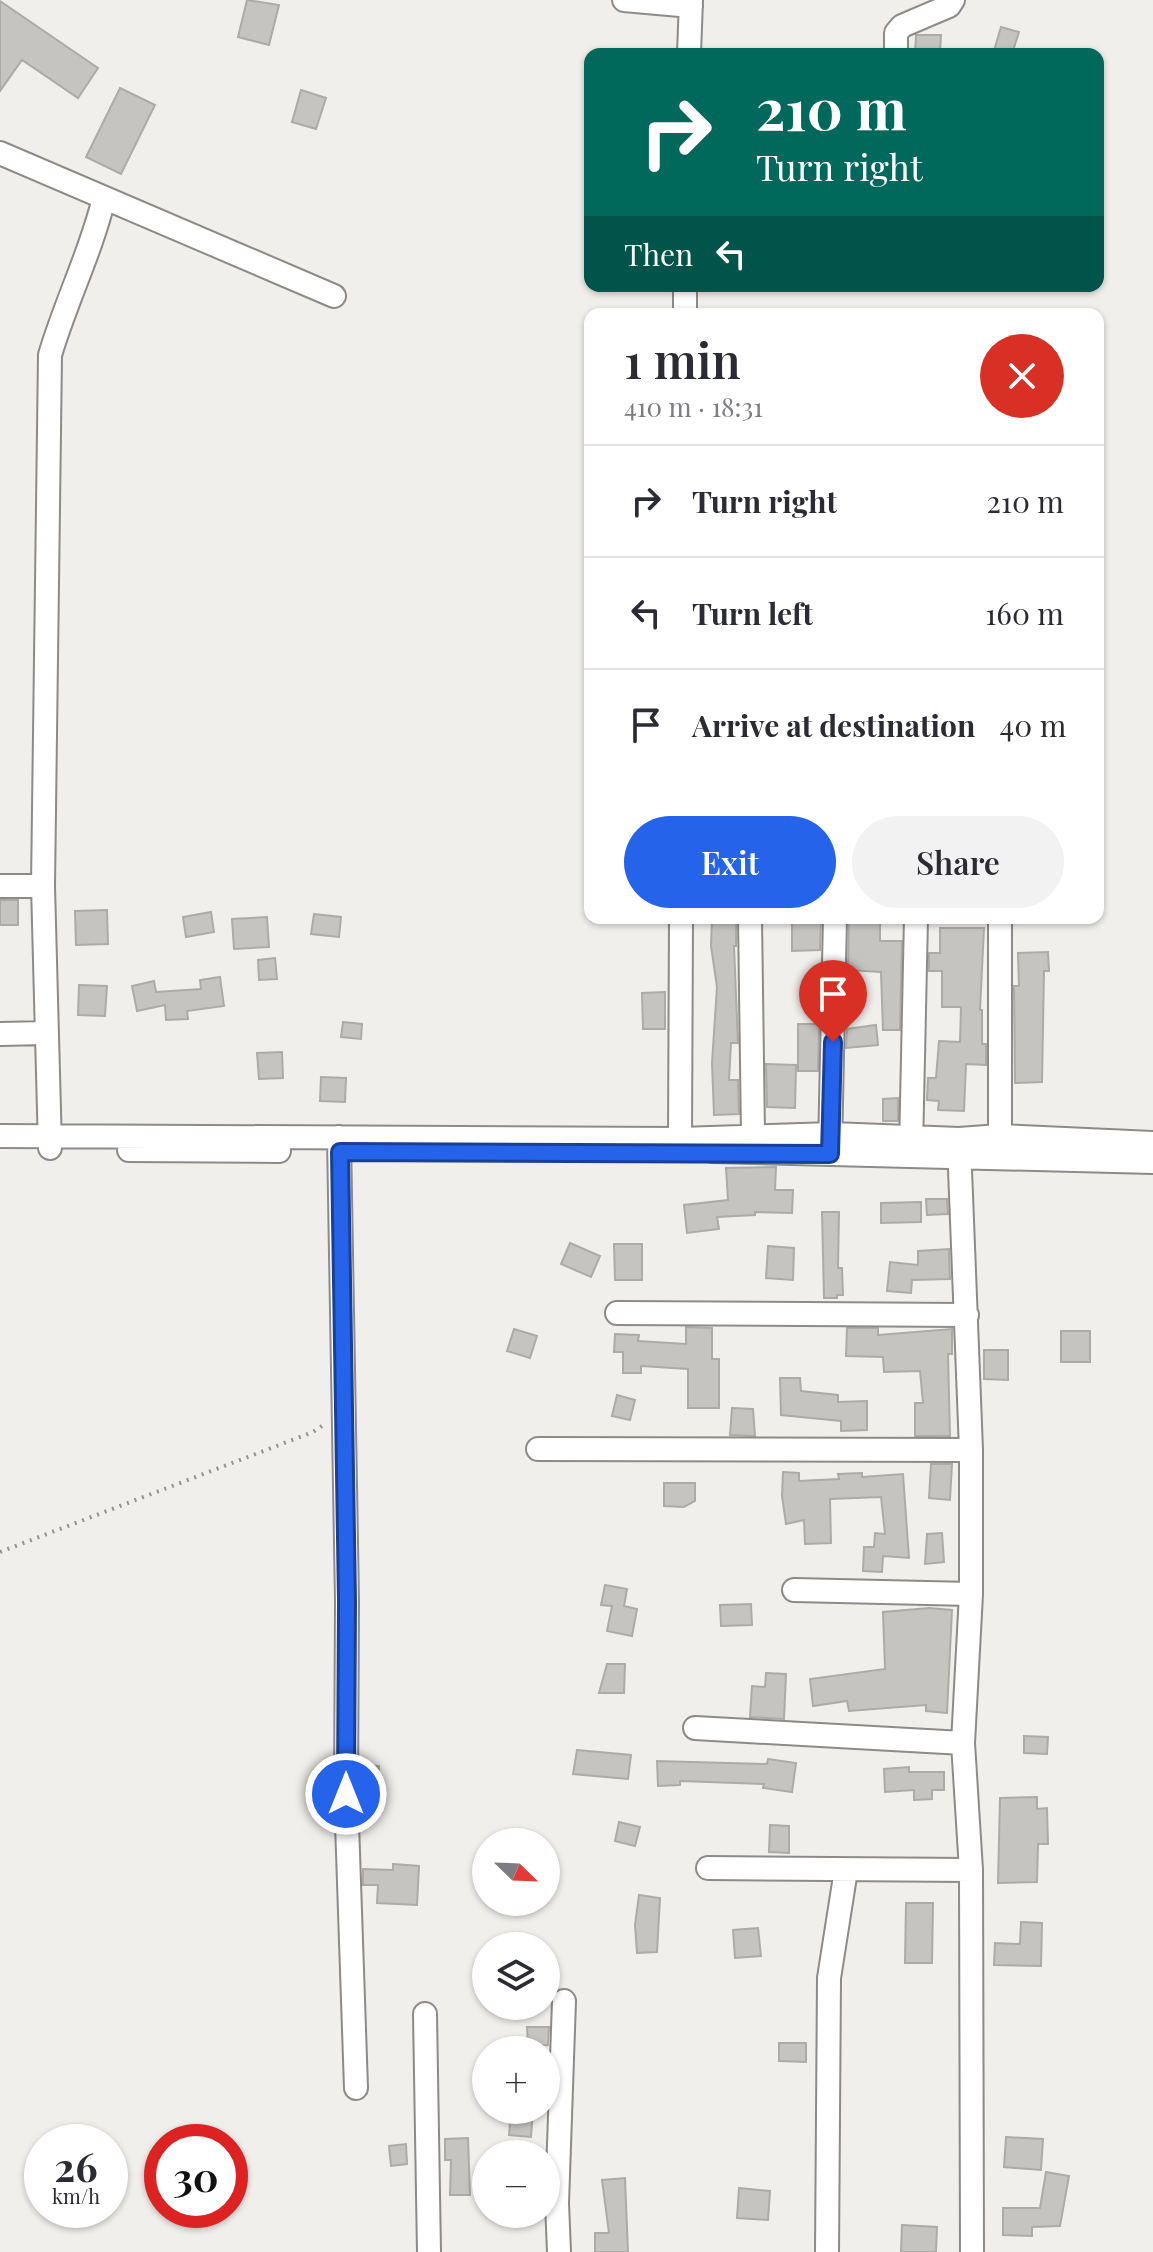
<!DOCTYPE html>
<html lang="en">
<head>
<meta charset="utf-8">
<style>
	body { margin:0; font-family:"Playfair Display",serif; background:#f2f2f3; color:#2b2b33; height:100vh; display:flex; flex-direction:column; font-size:30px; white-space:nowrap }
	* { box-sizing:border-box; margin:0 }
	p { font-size:26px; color:#7c7c81 }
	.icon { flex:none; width:44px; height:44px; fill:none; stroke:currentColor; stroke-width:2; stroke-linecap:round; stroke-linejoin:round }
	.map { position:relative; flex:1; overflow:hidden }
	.panel { position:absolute; left:584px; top:308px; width:520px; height:616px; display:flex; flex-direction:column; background:#fff; border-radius:16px; box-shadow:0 2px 6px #0004 }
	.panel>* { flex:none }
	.top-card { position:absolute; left:584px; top:48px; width:520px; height:244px; border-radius:16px; box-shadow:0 2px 6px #0004; background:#00695c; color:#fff; overflow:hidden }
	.needle { width:52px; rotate:113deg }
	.fabs { position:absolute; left:472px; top:1828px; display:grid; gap:16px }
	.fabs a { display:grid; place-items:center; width:88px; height:88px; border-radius:50%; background:#fff; box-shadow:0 2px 6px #0004; font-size:40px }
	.speed { position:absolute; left:24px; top:2124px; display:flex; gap:16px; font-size:40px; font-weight:700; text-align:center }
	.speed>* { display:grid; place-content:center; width:104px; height:104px; border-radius:50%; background:#fff; box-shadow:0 2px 6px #0004; line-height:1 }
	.speed small { font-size:20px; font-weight:400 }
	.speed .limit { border:12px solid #d22; background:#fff; color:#111 }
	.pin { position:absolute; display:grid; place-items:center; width:68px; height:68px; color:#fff; margin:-82px -34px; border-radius:50% 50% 50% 0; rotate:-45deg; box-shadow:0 0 8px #0007 }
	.pin .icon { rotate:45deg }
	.me { position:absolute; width:88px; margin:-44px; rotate:0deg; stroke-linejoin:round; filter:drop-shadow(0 0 6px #0008) }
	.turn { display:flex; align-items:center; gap:28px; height:168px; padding:0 40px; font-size:36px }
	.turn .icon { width:104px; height:104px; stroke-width:2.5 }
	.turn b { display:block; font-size:56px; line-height:68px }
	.then { display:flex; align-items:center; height:76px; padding:0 40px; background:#0003; gap:16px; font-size:30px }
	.round { display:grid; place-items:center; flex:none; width:84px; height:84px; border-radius:42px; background:#f2f2f3 }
	.head { display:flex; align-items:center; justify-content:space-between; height:136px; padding:0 40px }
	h1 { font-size:48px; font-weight:600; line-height:60px }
	.primary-button { display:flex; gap:16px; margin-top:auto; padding:16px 40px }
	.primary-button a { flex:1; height:92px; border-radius:48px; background:#2563eb; color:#fff; font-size:32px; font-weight:600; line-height:92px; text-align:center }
	.primary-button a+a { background:#f2f2f3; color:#2b2b33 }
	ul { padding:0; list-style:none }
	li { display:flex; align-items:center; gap:24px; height:112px; padding:0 40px; border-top:2px solid #e1e1e2 }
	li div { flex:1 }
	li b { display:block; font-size:30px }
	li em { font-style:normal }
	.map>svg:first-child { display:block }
</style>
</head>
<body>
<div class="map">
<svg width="1153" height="2252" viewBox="0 0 1153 2252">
	<rect width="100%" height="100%" fill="#f1efec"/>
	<path fill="#c5c4c1" stroke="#acaba8" stroke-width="2" d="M247,0l32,5 -10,40 -31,-8z
		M0,1l98,67 -20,30 -56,-38 -22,31z
		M1001,27l18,5 -7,22h-19z
		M916,35h25l-1,19h-25z
		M120,88l35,17 -34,69 -35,-17z
		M301,90l25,8 -10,31 -24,-7z
		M0,900h18v25h-18z
		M107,910l1,34 -32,1 -1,-34z
		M211,912l3,20 -28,5 -3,-20z
		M314,914l27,3 -2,20 -28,-3z
		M267,917l2,30 -35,2 -2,-30z
		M712,918h24v28h-2l4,97h-7l-2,37h9l1,34 -25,1 -2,-52 5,-76 -6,-41z
		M792,918h29l-1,32 -28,1z
		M849,918h31v23h22l-2,89h-17l-2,-58 -33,-2z
		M940,928h44l-4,82h2v34h4v21l-20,-1 -2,47 -26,-1 1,-9 -12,-1 1,-22h8l3,-37 21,1 1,-35h-19v-36h-13v-18h11z
		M1048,952l1,19h-5l-2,111 -27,1 -1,-97h5l-1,-33z
		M275,958l2,21 -18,1 -1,-20z
		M220,977l4,29 -37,5 1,8 -22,1 -1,-15 -28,6 -5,-25 22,-5 2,11 45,-3 -1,-9z
		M79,985l28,1 -2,30 -27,-1z
		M665,992v37h-22l-1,-36z
		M343,1022l19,2 -1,15 -20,-2z
		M798,1024h21l-1,47h-20z
		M876,1025l2,20 -32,3 1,-19z
		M282,1052l1,26 -24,1 -2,-26z
		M766,1064l30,1 -1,43 -28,-1z
		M321,1077l25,1 -1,24 -25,-1z
		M898,1098v23h-15v-22z
		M776,1167l-1,23h18l-1,23 -37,-1v3l-38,2 2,12 -32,4 -3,-28 44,-5 -2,-32z
		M926,1199h21l1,15 -21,1z
		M921,1202v20l-40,1v-20z
		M822,1212h17l-1,56h4l1,27h-6v3h-13z
		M570,1243l30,13 -9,21 -30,-13z
		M614,1244h28v36h-27z
		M768,1246l26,2 -1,32 -27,-2z
		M949,1249l1,30 -38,1 -1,13 -24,-2 3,-29 28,3v-14z
		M686,1327l26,1v31h7v49h-31v-39l-47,-3v7h-18v-21h-9l1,-18 24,1 -1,6 48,3z
		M847,1328h31v7l74,-6v25h-4l2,82h-35v-33h8l-3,-32 -36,1 -1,-15 -37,-1z
		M514,1329l23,7 -7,22 -23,-7z
		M1061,1331h29v31h-29z
		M984,1350h24v30l-24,-1z
		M780,1378h20l1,13 37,4v7l29,-1v29l-26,1v-10l-60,-6z
		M617,1395l18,5 -5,20 -18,-4z
		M732,1408l21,1 2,27 -25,-1z
		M931,1464h21l-2,36 -21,-2z
		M783,1472l16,1v8l40,-2 -1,-5 24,-1v4l41,-3 6,84 -26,-2 -1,16 -19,-1 1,-24h10l1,-14 10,1 -4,-37 -51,2 1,44 -26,1 -1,-24 -18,4 -4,-28z
		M664,1483h31v18l-11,6 -20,-1z
		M942,1533l2,29 -19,2 2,-30z
		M605,1585l22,4 -3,17 13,3 -5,27 -25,-5 5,-25 -11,-1z
		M751,1604l1,21 -31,1 -1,-21z
		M929,1608l23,2 -5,103 -21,-2v-6l-77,6 -2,-10 -34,5 -3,-27 75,-10 -2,-57z
		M607,1664h18l-1,29h-25z
		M766,1673l20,1 -2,45 -34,-2 2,-31 13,1z
		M1024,1736l24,1 -1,17 -23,-1z
		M577,1750l54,5 -3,24 -55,-5z
		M768,1759l28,4 -4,29 -29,-4 1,-4 -84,-3v4l-22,1 -1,-25 110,3z
		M360,1765l19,1 -1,37h-18z
		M909,1767v5h35v18h-12v9l-18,1v-10l-29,2 -1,-23z
		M1037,1797v12l10,-1 1,36h-10l-1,38 -39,1 2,-85z
		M619,1822l21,5 -5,19 -20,-5z
		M770,1825l19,1v27l-20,-1z
		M393,1864l26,2 -2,39 -40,-2 1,-18h-15v-16l30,1z
		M639,1895l21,3 -3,54 -20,1 -2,-28z
		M906,1903h27l-1,60h-27z
		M1021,1922l21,1 -1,43 -47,-1 1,-22 25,1z
		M758,1928l3,28 -26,2 -2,-28z
		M527,2027h22l-1,18 -20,1z
		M779,2043h27v19l-27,-1z
		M511,2110h22l-2,27 -22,-2z
		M1006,2137l37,2 -2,31 -37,-3z
		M468,2138l2,57h-20l1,-35h-6v-21z
		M406,2144l1,20 -16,2 -2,-20z
		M1046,2172l23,4 -9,50 -28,1v9l-29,-1v-27h37z
		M625,2178l3,74h-33v-19h14l-7,-53z
		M739,2188l31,3 -2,29 -31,-2z
		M902,2225l35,2 -1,25h-35z"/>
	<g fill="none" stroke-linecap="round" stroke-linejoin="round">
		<defs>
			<path id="minor" d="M624,0l67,6
				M689,54l2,-54
				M896,54v-21l6,-7 47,-20 4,-6
				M0,153l334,143
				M685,314v-28
				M0,886h43
				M750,918l3,217
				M0,1034l47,-1
				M0,1136l680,3 152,-5 127,5 41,-3 153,7
				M339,1137l8,464 -1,193 10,294
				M680,1139l1,-221
				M959,1144l12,306v144l-8,149 8,127 1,382
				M50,1148l-7,-262 7,-531c16,-54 41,-103 54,-157
				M830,1149l5,-231
				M911,1149l5,-231
				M1000,1149v-231
				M129,1150l150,1
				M713,1151l440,11
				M617,1313l350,2
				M538,1449l433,1
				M794,1590l177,4
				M695,1728l268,15
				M708,1868l263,2
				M425,2014l4,238
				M559,2252l-2,-49 7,-202
				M827,2252l2,-274 17,-108"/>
		</defs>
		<use href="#minor" stroke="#8d8a88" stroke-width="26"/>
		<path stroke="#959391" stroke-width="4" stroke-dasharray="2 6" stroke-linecap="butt" d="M0,1552l313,-120 12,-8"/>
		<use href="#minor" stroke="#fff" stroke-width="22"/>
	</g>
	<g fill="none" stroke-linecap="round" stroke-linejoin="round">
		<defs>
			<path id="route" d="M346,1794l1,-193 -7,-449 490,2 3,-112"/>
		</defs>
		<use href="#route" stroke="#184099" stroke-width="20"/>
		<use href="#route" stroke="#2563eb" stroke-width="14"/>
	</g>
</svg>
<div class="fabs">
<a><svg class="needle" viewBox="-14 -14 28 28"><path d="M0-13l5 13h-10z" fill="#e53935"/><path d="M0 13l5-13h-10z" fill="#7c7c81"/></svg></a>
<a><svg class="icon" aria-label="layers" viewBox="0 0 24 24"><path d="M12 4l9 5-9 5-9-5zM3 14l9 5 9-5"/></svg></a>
<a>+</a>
<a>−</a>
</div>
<div class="speed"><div>26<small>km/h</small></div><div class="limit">30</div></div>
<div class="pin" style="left:833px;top:1042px;background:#d93025"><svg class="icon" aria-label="arrive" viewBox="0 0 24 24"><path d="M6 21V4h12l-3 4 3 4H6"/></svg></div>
<svg class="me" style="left:346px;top:1794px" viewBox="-20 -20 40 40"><circle r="17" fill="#2563eb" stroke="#fff" stroke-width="3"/><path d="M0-11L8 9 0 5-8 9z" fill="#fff"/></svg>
<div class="top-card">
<div class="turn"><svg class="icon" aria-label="right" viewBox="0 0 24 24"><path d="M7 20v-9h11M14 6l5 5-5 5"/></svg><div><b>210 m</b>Turn right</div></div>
<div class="then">Then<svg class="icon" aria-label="left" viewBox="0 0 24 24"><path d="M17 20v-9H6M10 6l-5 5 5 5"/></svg></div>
</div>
<section class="panel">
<div class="head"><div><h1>1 min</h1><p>410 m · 18:31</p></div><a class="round" style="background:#d93025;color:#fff"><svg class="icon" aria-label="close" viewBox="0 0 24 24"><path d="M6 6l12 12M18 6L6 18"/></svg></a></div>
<ul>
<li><svg class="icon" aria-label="right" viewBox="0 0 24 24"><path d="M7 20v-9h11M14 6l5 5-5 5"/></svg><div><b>Turn right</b></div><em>210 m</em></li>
<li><svg class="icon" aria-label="left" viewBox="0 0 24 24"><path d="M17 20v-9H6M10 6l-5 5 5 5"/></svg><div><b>Turn left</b></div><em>160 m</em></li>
<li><svg class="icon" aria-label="arrive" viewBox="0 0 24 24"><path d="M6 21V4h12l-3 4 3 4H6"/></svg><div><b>Arrive at destination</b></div><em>40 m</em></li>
</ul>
<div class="primary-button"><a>Exit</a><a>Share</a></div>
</section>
</div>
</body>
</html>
